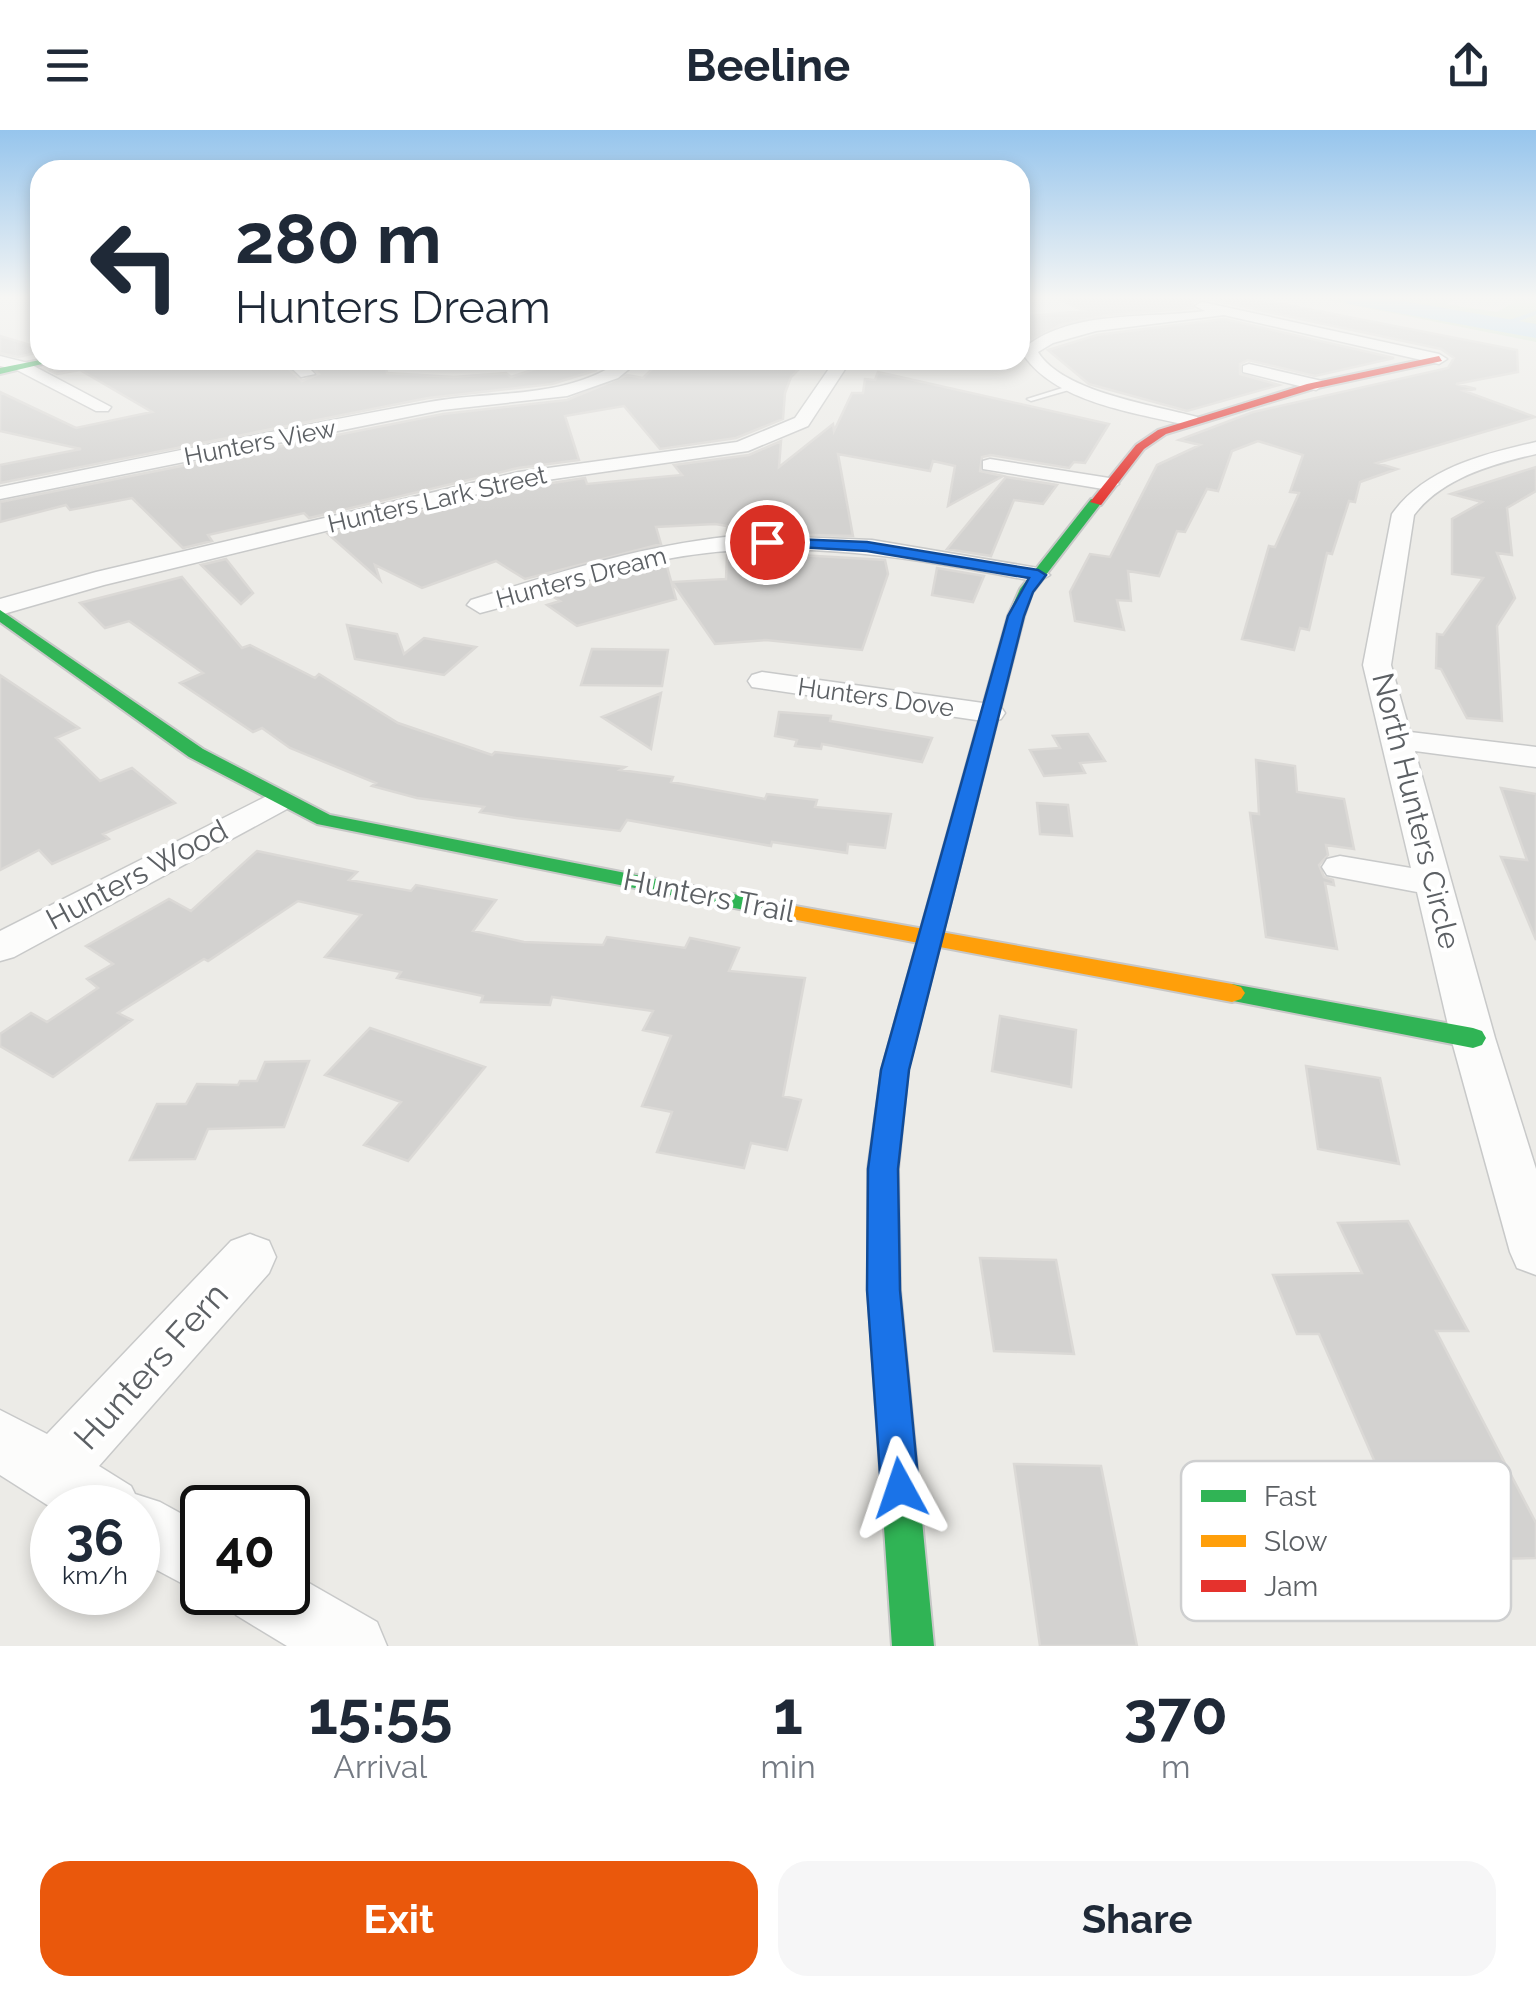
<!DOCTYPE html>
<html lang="en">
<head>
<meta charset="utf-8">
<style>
	body { margin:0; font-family:Raleway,sans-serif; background:#f6f6f7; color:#1f2937; height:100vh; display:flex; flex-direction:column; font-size:38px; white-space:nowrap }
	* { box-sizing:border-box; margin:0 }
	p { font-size:32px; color:#747a83 }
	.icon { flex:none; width:55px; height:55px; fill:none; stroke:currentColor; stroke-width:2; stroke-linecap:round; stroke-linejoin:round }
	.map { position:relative; height:1516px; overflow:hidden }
	.side { display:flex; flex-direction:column; background:#fff; flex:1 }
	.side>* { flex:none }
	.banner { position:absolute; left:30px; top:30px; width:1000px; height:210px; border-radius:30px; box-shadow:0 5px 15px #0003; background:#fff; color:#1f2937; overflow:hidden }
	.speed { position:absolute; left:30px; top:1355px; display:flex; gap:20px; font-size:50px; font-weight:700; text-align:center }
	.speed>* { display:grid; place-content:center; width:130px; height:130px; border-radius:50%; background:#fff; box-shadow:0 5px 15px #0003; line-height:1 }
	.speed small { font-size:25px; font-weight:400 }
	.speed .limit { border:5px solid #111; border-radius:15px; background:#fff; color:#111 }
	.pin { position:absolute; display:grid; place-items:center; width:85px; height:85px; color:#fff; margin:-42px; border:5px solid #fff; border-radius:50%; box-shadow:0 2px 10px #0007 }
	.me { position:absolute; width:110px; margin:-55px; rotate:355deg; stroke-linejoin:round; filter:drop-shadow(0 0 8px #0008) }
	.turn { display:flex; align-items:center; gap:35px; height:210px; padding:0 40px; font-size:45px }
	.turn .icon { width:130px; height:130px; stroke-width:2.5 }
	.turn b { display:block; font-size:70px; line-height:85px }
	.eta { display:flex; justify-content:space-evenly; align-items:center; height:170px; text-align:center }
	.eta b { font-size:60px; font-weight:700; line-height:70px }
	.button { display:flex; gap:20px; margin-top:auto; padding:20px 40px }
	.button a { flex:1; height:115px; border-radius:30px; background:#ea580c; color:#fff; font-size:40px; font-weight:700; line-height:115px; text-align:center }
	.button a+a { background:#f6f6f7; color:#1f2937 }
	header { display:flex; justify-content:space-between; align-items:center; height:130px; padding:0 40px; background:#fff; font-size:45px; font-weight:700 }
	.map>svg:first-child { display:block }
</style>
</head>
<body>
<header><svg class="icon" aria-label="menu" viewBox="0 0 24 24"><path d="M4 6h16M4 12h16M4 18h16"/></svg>Beeline<svg class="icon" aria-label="share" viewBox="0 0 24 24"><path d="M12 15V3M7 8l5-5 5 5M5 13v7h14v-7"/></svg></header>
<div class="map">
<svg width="1536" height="1516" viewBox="0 0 1536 1516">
	<rect width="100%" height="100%" fill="#ecebe7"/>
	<path fill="#d5e7d3" d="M1317,168h136l7,1 -15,5 52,8 18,-10 -9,-3 30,-1v44z"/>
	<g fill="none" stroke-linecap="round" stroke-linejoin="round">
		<path stroke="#bcdef5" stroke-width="4" d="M1501,195l35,-12"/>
		<path fill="#bcdef5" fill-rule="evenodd" d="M1339,168h47l150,26v14l-187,-34z"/>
	</g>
	<path fill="#d3d2d0" stroke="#dbd9d6" stroke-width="2.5" d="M1057,168h195l265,52 1,22 -62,12 20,5 -12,2 71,26 -158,46 20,6 -37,13 -5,20 -6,-1 -17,53 -5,-1 -18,77 -9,-2 -6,22 -52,-11 27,-93 6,1 24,-54 -9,-1 13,-37 -45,-14 -26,10 -14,40 -11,-2 -22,43 -8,-1 -18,45 -31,-5 3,30 -14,-1 7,30 -49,-9 -5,-29 20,-38 20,3 47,-92 43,-20 -21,-5 74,-28 195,-44 6,-10 -13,-9 -238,-51 -10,5v5l-85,7 -48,10 -40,22v-30l64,-6z
		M1224,189l170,39 -79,18 -67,-16 -8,4v10l39,11 -92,26 -98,-27 -41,-34 49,-15z
		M0,206l40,12v4l-22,5 -18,-4z
		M70,230h209l23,21 17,-7 -13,-14h79l2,13 67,4 52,-4 5,4 41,-14 45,7 -45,14 -124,14 -428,85v-18l81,-16 -81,-18v-39l76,36 76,-16 -72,-42 -23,4 -6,-3 12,-2z
		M661,230h147l-17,17 -6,16 -2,26 -47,19 -76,11 -36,-43 -59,10 14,44 -61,8 -209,50 -5,-5 -96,22 4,6 -29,7 -51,-50 -62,12 -4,-5 -66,17v-20l443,-88 124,-14 60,-25 16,3z
		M878,242l231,52 -24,39 -11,-1 -5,6 -78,-13 -9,2 -2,14 23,5 -55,30 7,-40 -22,-5 -3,10 -92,-17 15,82 -126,-3v-7l-12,-2 -59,3 5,17 -136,35 -29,-18 -74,27 -47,-23 5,15 -52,-46 192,-46 65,-10 2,6 95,-9 -8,-10 75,-10 32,-14 -2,26 54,-43 1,7 18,-38h11l2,-14 10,1z
		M1536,337v24l-29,17 5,47 -15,-2 18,45 -18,28 5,95 -35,-3 -26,-49 -5,-1 1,-34 6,1 40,-57 -31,-4v-55l30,-17 -31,-8z
		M1006,347l51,8 -14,19 -29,-4 -23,56 -44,-7z
		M764,423l121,7 3,14 -26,76 -96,-10 -51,4 -43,-62 54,-3 1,-24z
		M226,429l27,34 -12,11 -40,-39z
		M666,433l10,36 -99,27 -30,-21 13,-4 -8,-5z
		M937,438l47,8 -11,26 -41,-7z
		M182,447l60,71 8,-3 65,33 4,-4 79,49 94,32 3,-3 130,15 -5,3 53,7 -2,5 94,17 2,-5 50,6 -2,7 76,7 -6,34 -37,-4 -1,9 -75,-11 -1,4 -144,-26 -7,11 -104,-13 -36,-6 4,-5 -67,-9 -45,-12 4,-3 -86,-35 -28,-20 -9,4 -73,-49 23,-10 -74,-52 -24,7 -25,-25z
		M347,495l50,9 7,20 20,-16 52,9 -32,28 -89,-16z
		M592,519l76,1 -6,36 -81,-1z
		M0,545l79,53 -23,10 44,43 32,-13 43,35 -72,31 6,5 -57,25 -13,-14 -39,20z
		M661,563l-10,56 -49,-32z
		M779,582l52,4 -1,5 102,17 -10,24 -100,-18 -1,5 -26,-3 2,-6 -22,-4z
		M1088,604l17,27 -25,2 5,10 -41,3 -14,-26 30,-2 -7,-12z
		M1256,630l39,6 2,26 47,7 10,50 -28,-4 2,10 -9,10 5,12 9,3 1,5 -9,-2 12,66 -71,-12 -16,-124 9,1z
		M1501,658l35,6v146l-35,-83 26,3z
		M1037,673l31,2 4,31 -32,-2z
		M257,721l100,21 -8,8 62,11 5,-6 80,15 -23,31 51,11 79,3 4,-8 78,11 5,-10 49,10 -10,23 76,7 -22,118 18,4 -14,50 -36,-7 -7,25 -87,-16 15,-40 -30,-6 29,-70 -28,-6 10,-19 -101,-14 -2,8 -69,-3 2,-6 -86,-18 4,-6 -76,-15 36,-42 -63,-14 -90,60 -4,-2 -86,54 14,7 -79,57 -53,-31v-12l31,-21 16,9 51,-34 -11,-9 26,-15 -27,-18 83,-47 22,12z
		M1000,886l76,14 -5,57 -79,-16z
		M370,898l115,39 -77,94 -44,-16 37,-43 -76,-27z
		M309,931l-25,66 -76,2 -13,30 -65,1 27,-56h29l11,-20 41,1 2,-4h17l8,-19z
		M1306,936l74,12 19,86 -81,-15z
		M1408,1091l60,110h-32l100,192v35l-118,3 -99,-227h-22l-24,-59 89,-2 -24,-50z
		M980,1128l76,2 18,94 -80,-3z
		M1014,1334l87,2 36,180h-97z"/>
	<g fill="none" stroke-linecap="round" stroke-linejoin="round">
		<defs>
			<path id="lane" d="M1072,255l7,2 -48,14 -4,-2z"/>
			<path id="street" d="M1202,172l237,52 8,5 -8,5 -215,-49 -128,16 -43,12 -15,9c24,40 116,53 159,65l3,4 -9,5c-54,-13 -139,-23 -170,-75 45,-42 127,-32 184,-40l-10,-5z
				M0,226l28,7 83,44 -3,4h-12l-79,-41 -17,-4z
				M283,230h18l14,14 -14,3z
				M622,230h18l-22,18 -51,18 -125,14 -442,89v-12c143,-29 286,-59 429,-85 65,-12 136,-2 193,-42z
				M835,230h16l-43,66 -60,25 -229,33 -415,101 -104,30v-16l96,-27 423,-100 218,-30 58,-24z
				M1249,234l73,17 2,4 -8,5 -73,-18v-6z
				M1536,312v12c-43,10 -94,24 -122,61l-23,150 19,67 126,15v20l-121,-16 80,287 41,131v106l-19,-7 -7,-16 -59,-214 -34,-146 -90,-17 -5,-8 5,-8 13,-3 71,12 -48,-203 29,-151c33,-46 92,-60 144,-72z
				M990,329l119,19 10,6 -10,6 -126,-21v-8z
				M745,405l127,5 166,28 12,7 -12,7c-120,-23 -244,-46 -366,-24 -66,12 -127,39 -192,55l-13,-8 4,-5c91,-29 179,-57 274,-65z
				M762,542l228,32 11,3 4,6 -4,6 -11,3 -238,-35 -4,-6 4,-6z
				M275,662l12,3 5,7 -5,7 -273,148 -14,4v-30z
				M250,1104l19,7 7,16 -7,16 -170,193 32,20 4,8 25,8 42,23v69l-64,-34v-52h-86l-52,-33v-65l47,24 184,-193z
				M288,1441l89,51 10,24h-100l-51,-31 -10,-23h62z"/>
			<path id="fast" d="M40,230h19l-59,14v-6z
				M1091,369l11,3 -70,91 -8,23 -116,453 -10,100 2,121 34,356h-42l-24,-356v-121l14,-100 126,-453 12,-27z
				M0,480l203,139 127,66 454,89 12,7 -12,7 -467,-94 -128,-67 -189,-135z
				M1232,854l241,44 9,3 4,7 -4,7 -9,3 -250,-49 -4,-6 4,-6z"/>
			<path id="slow" d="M784,774l448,80 9,3 4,6 -4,6 -9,3 -456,-86 -4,-5 4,-5z"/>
			<path id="jam" d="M1439,226l3,5 -129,28 -147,45 -22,15 -43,56 -11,-3 46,-57 22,-15 149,-46z"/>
		</defs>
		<use href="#lane" stroke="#c8c9c9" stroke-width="3"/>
		<use href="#street" stroke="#c8c9c9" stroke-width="3"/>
		<use href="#fast" stroke="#c7c7c7" stroke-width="4"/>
		<use href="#slow" stroke="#c7c7c7" stroke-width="4"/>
		<use href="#jam" stroke="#c7c7c7" stroke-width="4"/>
		<use href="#lane" fill="#fcfcfb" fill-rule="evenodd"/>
		<use href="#street" fill="#fcfcfb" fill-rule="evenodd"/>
		<use href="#fast" fill="#30b455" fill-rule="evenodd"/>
		<use href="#slow" fill="#ff9f0a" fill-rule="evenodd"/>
		<use href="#jam" fill="#e5322d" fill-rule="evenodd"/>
	</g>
	<linearGradient id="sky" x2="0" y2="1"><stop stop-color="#96c5ed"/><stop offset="0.44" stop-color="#f6f6f4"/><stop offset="1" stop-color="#f6f6f4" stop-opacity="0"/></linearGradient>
	<rect width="1536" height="381" fill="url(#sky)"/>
	<path fill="#1a73e8" stroke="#114b97" stroke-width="2.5" d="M767,408l100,4 171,28 8,5 -13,17 -9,24 -115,454 -11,99 2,121 19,198 -6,13 -13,6 -13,-6 -6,-13 -14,-198 1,-121 13,-99 127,-454 21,-38 -162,-27 -105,-6v-6z"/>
	<g text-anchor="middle" stroke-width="8" stroke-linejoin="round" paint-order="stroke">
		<g font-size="25" fill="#5c6064" stroke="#fff">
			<text transform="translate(260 312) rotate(-11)" y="9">Hunters View</text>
			<text transform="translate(437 369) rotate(-13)" y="9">Hunters Lark Street</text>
			<text transform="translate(581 447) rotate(-15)" y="9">Hunters Dream</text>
			<text transform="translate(876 567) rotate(8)" y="9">Hunters Dove</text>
		</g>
		<g font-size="30" fill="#5c6064" stroke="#fff">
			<text transform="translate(1416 681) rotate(76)" y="10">North Hunters Circle</text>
			<text transform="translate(137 745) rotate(-28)" y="10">Hunters Wood</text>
			<text transform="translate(709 766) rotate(11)" y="10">Hunters Trail</text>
		</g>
		<g font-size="35" fill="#5c6064" stroke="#fff">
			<text transform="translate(151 1236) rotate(-48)" y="12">Hunters Fern</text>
		</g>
	</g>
	<rect x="1181" y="1331" width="330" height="160" rx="15" fill="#fff" stroke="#cecfd0" stroke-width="2.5"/>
	<rect x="1201" y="1360" width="45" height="12" fill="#30b455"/>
	<rect x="1201" y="1405" width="45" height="12" fill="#ff9f0a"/>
	<rect x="1201" y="1450" width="45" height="12" fill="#e5322d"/>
	<g font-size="28" fill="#5c6064">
		<text x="1264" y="1376">Fast</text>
		<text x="1264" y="1421">Slow</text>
		<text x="1264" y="1466">Jam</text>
	</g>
</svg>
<div class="speed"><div>36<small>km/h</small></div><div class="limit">40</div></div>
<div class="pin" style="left:767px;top:412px;background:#d93025"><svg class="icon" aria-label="arrive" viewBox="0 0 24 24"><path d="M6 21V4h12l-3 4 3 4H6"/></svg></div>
<svg class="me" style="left:900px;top:1358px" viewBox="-20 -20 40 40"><path d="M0-17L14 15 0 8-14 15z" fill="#1a73e8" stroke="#fff" stroke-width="4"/></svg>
<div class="banner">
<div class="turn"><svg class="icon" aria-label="left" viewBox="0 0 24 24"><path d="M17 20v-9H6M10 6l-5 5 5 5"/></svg><div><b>280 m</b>Hunters Dream</div></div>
</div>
</div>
<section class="side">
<div class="eta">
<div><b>15:55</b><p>Arrival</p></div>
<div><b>1</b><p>min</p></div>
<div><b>370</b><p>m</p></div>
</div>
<div class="button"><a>Exit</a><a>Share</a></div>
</section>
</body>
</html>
